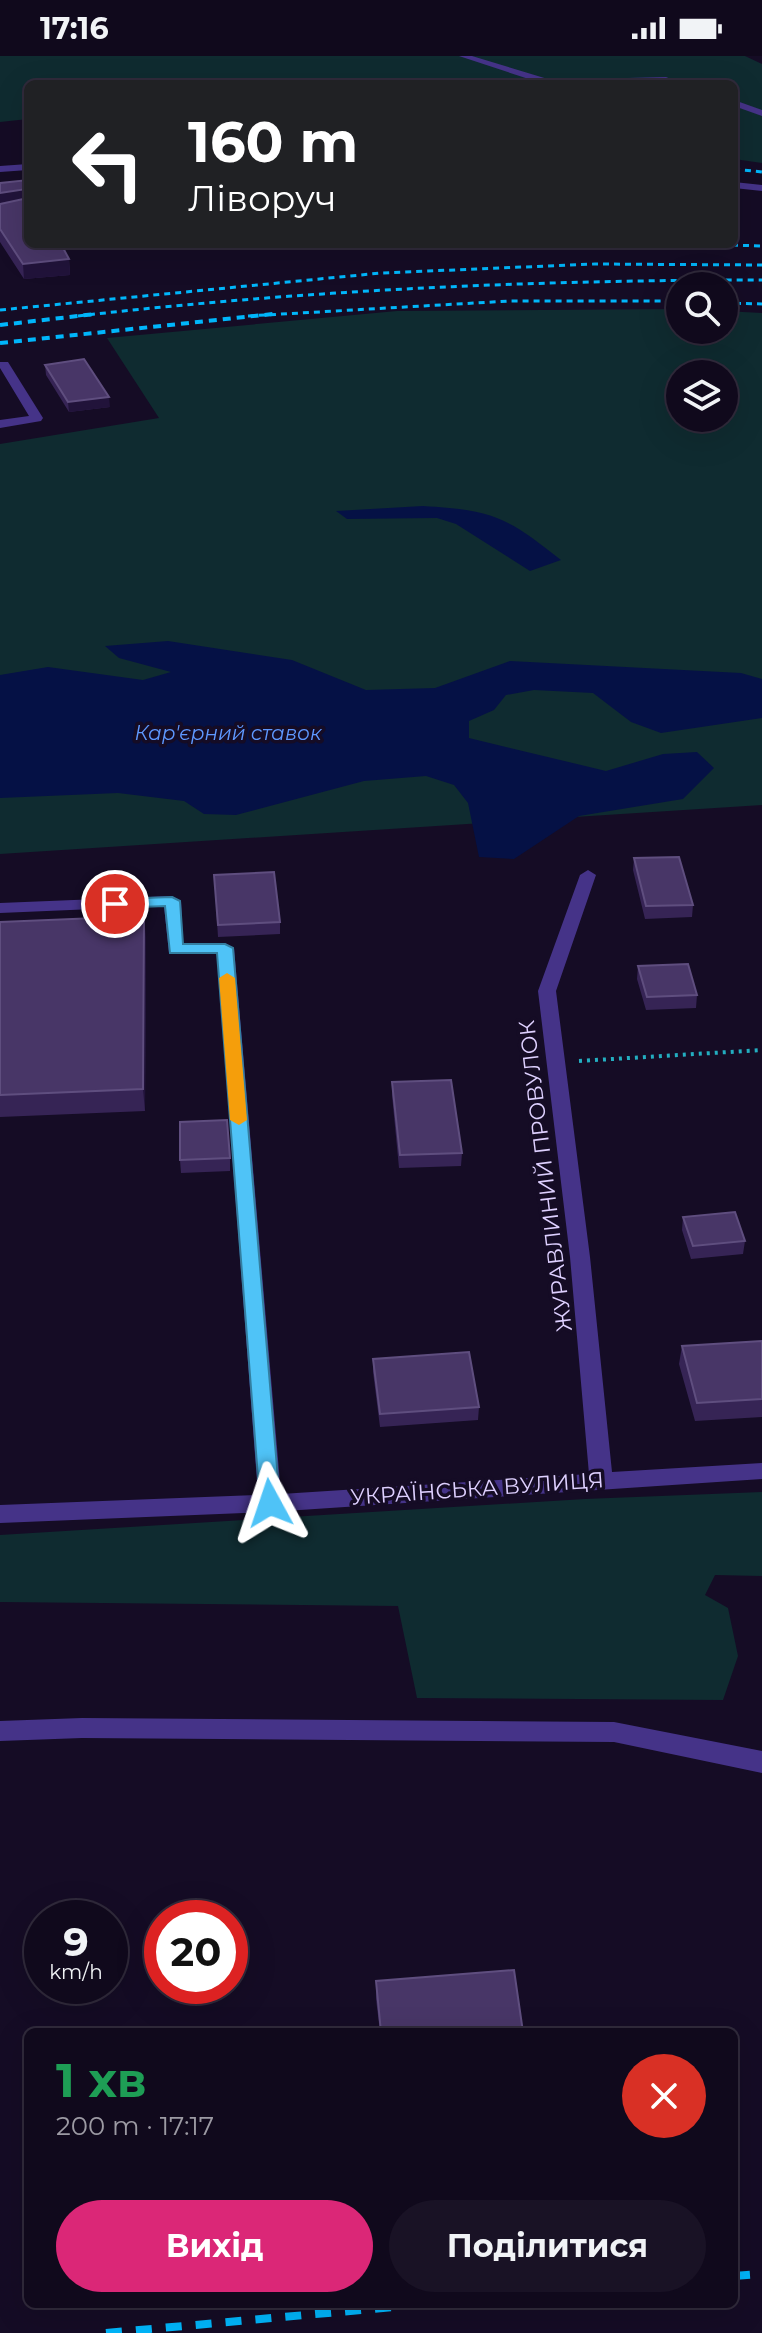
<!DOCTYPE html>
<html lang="uk">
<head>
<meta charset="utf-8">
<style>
	body { margin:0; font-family:Montserrat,sans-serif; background:#191225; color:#f1f3f6; height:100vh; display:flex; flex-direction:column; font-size:30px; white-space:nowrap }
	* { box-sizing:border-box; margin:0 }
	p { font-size:26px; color:#9c9aa3 }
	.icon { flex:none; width:44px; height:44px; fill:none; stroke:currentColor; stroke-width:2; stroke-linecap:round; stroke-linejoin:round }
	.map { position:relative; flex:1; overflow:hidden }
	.side { position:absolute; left:24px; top:1972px; width:714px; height:280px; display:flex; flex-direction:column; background:#10091c; border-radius:12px; box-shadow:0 8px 32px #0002,0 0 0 2px #302a3b }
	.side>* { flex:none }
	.hud { position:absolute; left:24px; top:24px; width:714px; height:168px; border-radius:12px; box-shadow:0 8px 32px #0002,0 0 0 2px #302a3b; background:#202124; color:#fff; overflow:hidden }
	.buttons { position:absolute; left:666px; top:216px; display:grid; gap:16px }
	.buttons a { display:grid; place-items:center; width:72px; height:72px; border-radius:50%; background:#10091c; box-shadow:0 8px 32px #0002,0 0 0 2px #302a3b; font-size:40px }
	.speed { position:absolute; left:24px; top:1844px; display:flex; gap:16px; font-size:40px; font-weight:700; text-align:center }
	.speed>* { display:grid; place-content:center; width:104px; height:104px; border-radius:50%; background:#10091c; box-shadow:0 8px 32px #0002,0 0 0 2px #302a3b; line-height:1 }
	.speed small { font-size:20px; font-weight:400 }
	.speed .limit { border:12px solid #d22; background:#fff; color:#111 }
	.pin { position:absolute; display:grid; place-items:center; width:68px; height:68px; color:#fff; margin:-34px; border:4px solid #fff; border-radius:50%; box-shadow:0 2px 8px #0007 }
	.me { position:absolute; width:88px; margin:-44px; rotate:355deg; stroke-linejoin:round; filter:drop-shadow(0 0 6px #0008) }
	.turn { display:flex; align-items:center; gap:28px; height:168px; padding:0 32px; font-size:36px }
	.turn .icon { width:104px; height:104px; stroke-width:2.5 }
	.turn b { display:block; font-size:56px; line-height:68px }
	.round { display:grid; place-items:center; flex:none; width:84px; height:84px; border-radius:42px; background:#191225 }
	.summary { display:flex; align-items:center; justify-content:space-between; height:136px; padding:0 32px }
	h1 { font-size:48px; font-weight:700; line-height:60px; color:#1e9e55 }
	.button { display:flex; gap:16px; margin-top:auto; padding:16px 32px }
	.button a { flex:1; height:92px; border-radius:48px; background:#db2777; color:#fff; font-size:32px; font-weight:700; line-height:92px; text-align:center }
	.button a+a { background:#191225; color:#f1f3f6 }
	.status { display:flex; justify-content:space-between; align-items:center; height:56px; padding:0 40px; background:#10091c; direction:ltr }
	.status svg { height:22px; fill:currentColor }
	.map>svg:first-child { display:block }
</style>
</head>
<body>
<div class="status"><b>17:16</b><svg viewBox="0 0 49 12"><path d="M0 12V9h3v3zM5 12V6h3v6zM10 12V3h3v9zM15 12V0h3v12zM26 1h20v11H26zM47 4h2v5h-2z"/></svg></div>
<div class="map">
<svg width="762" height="2277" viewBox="0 0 762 2277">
	<rect width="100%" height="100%" fill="#150c25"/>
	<path fill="#0f2b30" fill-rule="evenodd" d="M0,0h745l17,8v99l-28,-4v-75h-706v35l-28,3z
		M680,253v21h44v-19l38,2v492l-762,49v-410l159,-26 -52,-80 290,-27zM680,318h44v44h-44z
		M762,1436v84l-47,-1 -10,20 23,13 10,48 -15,44 -306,-2 -19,-92 -398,-4v-67l585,-36z"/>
	<path fill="#051145" d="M423,450c70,4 84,11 138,54l-31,11 -74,-47 -19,-6 -90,1 -11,-8z
		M168,585l124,19 74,30 69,-2 75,-27 231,12 21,6v39l-101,15 -30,-11 -38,-29 -59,-3 -28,5 -12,15 -25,11v17l137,33 57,-17 34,-2 17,16 -31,31 -104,17 -65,43 -35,-2 -11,-54 -14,-18 -28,-9 -62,5 -128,34 -32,-1 -20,-13 -66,-8 -118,5v-123l48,-8 95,13 28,-8 -52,-14 -14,-12z"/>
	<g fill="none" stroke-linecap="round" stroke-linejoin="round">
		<path stroke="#23aec0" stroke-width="4" stroke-dasharray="3 5" stroke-linecap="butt" d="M579,1005l183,-11"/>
		<path fill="#453388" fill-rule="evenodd" d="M459,0h13l79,24 115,-3 17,7h-139z
			M734,44l28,10v6l-28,-10z
			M28,108v6l-28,2v-6z
			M734,126l28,3v6l-28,-3z
			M0,306h8l35,56 -2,3 -41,7v-8l29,-4 -29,-48z
			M588,814l8,5 -40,116 34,266 22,215 150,-9v16l-492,33 -270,11v-18l258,-10 -41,-542h-48l-5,-47 -164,7v-10l172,-7 9,5 2,43 42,-1 9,5 47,546 308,-20 -19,-217 -32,-266 42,-116z
			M82,1662l532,4 148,29v22l-148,-31 -532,-4 -82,3v-20z"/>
		<path stroke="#00b6fb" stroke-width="3" stroke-dasharray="6 5" stroke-linecap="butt" d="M734,113l28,3
			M699,188l63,2
			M724,247l38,1
			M0,254l381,-37 214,-9 167,1
			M78,260c227,-26 455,-36 684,-36
			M248,260l262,-15h170"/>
		<path stroke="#00b6fb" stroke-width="4" stroke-dasharray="8 6" stroke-linecap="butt" d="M0,269l95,-11
			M0,287l273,-29"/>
		<path stroke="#00b6fb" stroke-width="8" stroke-dasharray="16 14" stroke-linecap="butt" d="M734,2220l28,-2
			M106,2277l321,-29"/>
	</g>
	<path fill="#362455" d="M28,124v64l41,15 1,16 -46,4 -24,-37v-59z
		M45,309l65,42 -41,5 -23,-37z
		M634,802l59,47 -1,12 -47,2 -12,-49z
		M214,819l66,47v12l-62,3z
		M0,866l146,15 -1,174 -145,6z
		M638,910l59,29 -1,13 -50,2 -9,-31z
		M392,1026l70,71 -1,13 -62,2 -7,-73z
		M230,1102v13l-49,2 -1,-13z
		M683,1161l62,24 -2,13 -52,5 -9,-29z
		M762,1285v76l-67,4 -16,-57 3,-18z
		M373,1303l106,48 -1,13 -98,7 -7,-55z
		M376,1925l147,51h-143l-4,-33z"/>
	<path fill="#21133a" d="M26,133l2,15 -28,4v-15z
		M69,203l1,16 -46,4 -1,-15z
		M109,341l1,10 -41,5 -1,-10z
		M144,860l2,21 -1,174 -2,-22z"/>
	<path fill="#483667" stroke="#5f4e7f" stroke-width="2" d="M28,124v14l-2,-5 -26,4v-10z
		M28,142v46h33l8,15 -46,5 -23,-35v-25z
		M84,303l25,38 -41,5 -23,-37z
		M679,801l14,48 -47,1 -12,-48z
		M274,816l6,50 -62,3 -4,-50z
		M144,860l-1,173 -143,6v-173z
		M688,908l9,31 -50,2 -9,-31z
		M451,1024l11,73 -62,2 -8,-73z
		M227,1064l3,38 -50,2v-38z
		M735,1156l10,29 -52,5 -10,-29z
		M762,1285v58l-65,4 -15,-57z
		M469,1296l10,55 -99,7 -7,-55z
		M514,1914l9,62h-142l-5,-51z"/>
	<path fill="#4fc3f7" stroke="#337fa1" stroke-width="2" d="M172,841l8,4 3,43h42l8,4 47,555 -10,8 -10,-8 -43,-550h-47l-5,-47 -50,2 -8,-4 8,-5z"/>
	<path fill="#f59e0b" d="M227,917l8,5 12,142 -8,5 -9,-5 -11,-142z"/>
	<g text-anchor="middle" stroke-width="7" stroke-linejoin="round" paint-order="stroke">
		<g font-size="20" font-style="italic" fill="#5e98ff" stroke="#150c25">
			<text x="228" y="684">Кар'єрний ставок</text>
		</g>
		<g font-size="22" fill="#ded0ff" stroke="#150c25">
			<text transform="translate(545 1120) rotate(-97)" y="8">ЖУРАВЛИНИЙ ПРОВУЛОК</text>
			<text transform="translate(477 1432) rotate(-4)" y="8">УКРАЇНСЬКА ВУЛИЦЯ</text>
		</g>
	</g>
</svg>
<div class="buttons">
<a><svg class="icon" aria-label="search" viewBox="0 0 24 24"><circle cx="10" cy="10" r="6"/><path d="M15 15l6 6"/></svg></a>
<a><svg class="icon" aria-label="layers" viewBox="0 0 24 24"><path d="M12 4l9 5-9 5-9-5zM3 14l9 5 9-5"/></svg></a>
</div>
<div class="speed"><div>9<small>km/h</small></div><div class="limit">20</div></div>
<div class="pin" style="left:115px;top:848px;background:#d93025"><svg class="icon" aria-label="arrive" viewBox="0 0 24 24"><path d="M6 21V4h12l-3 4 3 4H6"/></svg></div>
<svg class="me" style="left:270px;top:1447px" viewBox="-20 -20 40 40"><path d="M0-17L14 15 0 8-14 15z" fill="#4fc3f7" stroke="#fff" stroke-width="4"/></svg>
<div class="hud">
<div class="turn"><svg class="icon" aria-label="left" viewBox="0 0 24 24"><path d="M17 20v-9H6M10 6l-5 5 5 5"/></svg><div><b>160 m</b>Ліворуч</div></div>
</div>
<section class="side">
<div class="summary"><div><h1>1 хв</h1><p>200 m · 17:17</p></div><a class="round" style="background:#d93025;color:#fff"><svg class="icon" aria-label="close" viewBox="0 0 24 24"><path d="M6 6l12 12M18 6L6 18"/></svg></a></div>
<div class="button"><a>Вихід</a><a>Поділитися</a></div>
</section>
</div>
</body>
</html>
